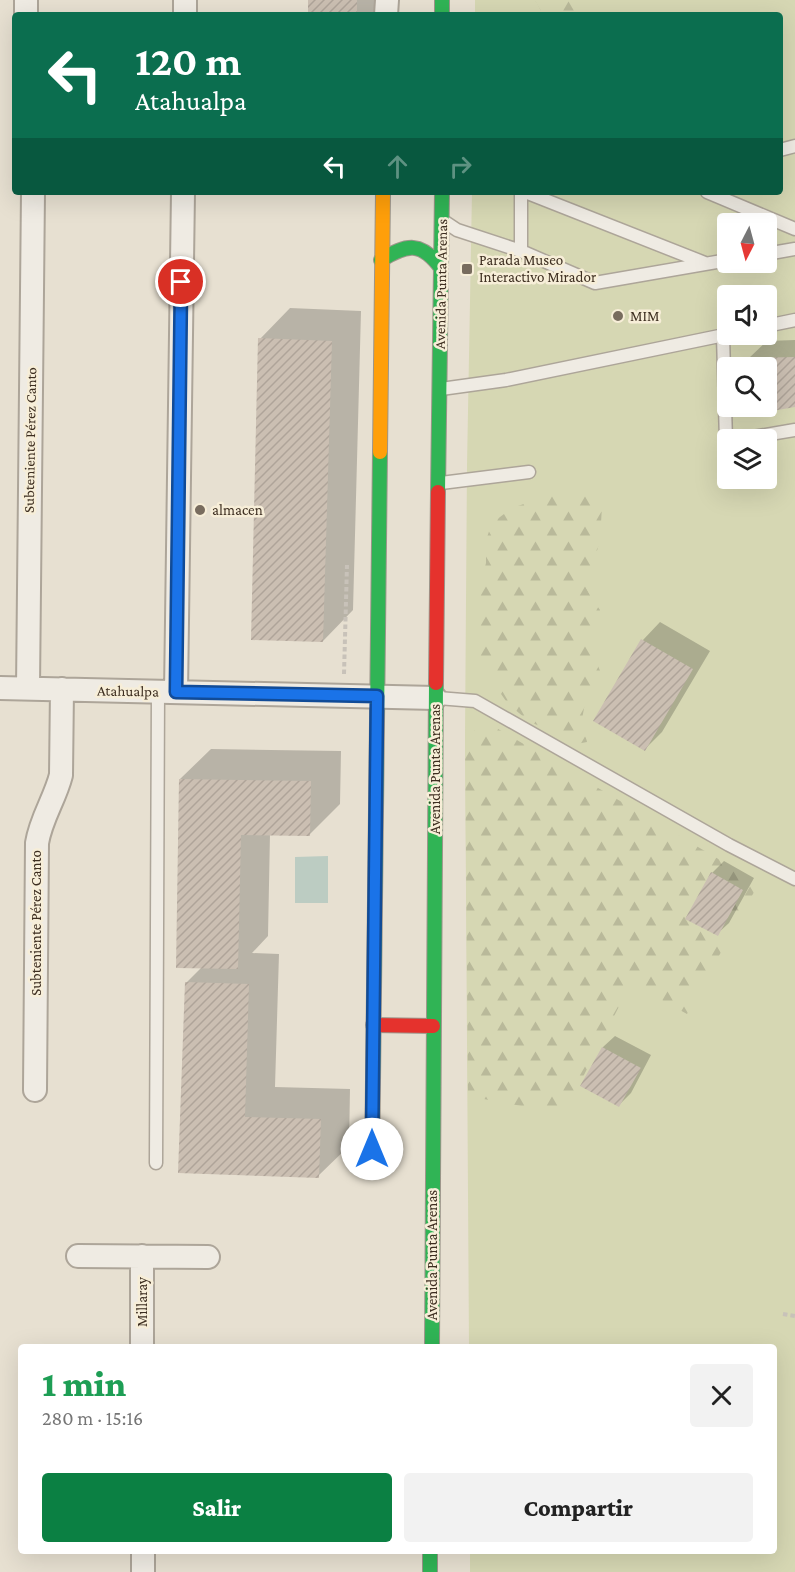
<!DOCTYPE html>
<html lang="es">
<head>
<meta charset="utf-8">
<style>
	body { margin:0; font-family:"Crimson Pro",serif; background:#f2f2f2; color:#222; height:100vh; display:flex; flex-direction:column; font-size:22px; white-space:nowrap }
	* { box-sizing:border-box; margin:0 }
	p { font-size:20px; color:#767676 }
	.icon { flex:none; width:33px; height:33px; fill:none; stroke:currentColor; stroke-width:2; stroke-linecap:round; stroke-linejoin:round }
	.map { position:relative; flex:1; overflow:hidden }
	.side { position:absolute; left:18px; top:1344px; width:759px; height:210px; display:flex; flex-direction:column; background:#fff; border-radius:6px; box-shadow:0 6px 24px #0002 }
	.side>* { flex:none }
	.banner { position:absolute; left:12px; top:12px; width:771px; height:183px; border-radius:6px; box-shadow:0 6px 24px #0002; background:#0b6e4f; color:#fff; overflow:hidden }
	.needle { width:39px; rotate:186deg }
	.controls { position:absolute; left:717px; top:213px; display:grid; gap:12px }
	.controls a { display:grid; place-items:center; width:60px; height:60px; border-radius:6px; background:#fff; box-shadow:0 6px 24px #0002; font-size:30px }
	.pin { position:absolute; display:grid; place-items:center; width:51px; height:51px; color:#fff; margin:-26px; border:3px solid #fff; border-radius:50%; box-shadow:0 2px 6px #0007 }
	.me { position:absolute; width:66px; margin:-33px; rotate:0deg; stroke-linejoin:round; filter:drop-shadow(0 0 4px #0008) }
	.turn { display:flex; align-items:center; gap:21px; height:126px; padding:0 24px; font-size:27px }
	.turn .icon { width:78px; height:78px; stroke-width:2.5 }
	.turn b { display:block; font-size:42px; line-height:51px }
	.lanes { display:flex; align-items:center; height:57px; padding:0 24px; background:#0003; justify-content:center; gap:30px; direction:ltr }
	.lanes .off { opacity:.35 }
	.round { display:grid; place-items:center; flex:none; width:63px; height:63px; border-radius:6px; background:#f2f2f2 }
	.head { display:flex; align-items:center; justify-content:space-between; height:102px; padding:0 24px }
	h1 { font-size:36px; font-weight:800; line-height:45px; color:#1e9e55 }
	.primary-button { display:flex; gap:12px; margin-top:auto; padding:12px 24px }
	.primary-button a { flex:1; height:69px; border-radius:6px; background:#0b8043; color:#fff; font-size:24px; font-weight:800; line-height:69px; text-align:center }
	.primary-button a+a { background:#f2f2f2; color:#222 }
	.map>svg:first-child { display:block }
</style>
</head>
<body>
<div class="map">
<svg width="795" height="1572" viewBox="0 0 795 1572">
	<defs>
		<pattern id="forest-firs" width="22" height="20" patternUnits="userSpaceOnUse" patternTransform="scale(1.5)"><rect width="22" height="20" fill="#d6d7b3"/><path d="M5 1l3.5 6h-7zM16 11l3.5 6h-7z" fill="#b9b99a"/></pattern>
		<pattern id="building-hatch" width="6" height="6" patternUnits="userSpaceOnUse" patternTransform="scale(1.5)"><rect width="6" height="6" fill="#cbbfb2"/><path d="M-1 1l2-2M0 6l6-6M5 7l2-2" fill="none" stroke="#afa499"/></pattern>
	</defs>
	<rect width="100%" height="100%" fill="#e7e0d1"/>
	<path fill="#d6d7b3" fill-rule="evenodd" d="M475,0h320v1572h-325v-21h304v-204h-305l-4,-611 2,-270 5,-274h308v-177h-305zM728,224h38v38h-38zM728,296h38v38h-38zM728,368h38v38h-38zM728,440h38v38h-38z"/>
	<path fill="url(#forest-firs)" d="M534,0h60l-4,2v13h-47l-6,-12z
		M559,492l33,3 10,11 -2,34 -5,18 -13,22 9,17 9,13 -3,23 -11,9 10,19 7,17 -18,25 -3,16 5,23 -16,3 -12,-11 -29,-12 -22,-18 -18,-26 -17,-15 4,-31 3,-47 6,-22v-23l6,-17 20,-15z
		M488,723l271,160 -72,131 -56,-31 -67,131 -96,-18 -3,-360z"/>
	<path fill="#bcccc2" d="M328,856v47h-33v-46z"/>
	<path fill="#0003" d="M309,0h78v15h-78z
		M290,308l71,3 -8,299 -30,31 -63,-302z
		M795,340v65l-29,1v-38l-17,-10 18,-17z
		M660,622l50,29 -48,81 -18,18 -49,-30 48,-80z
		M211,749l130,2 -1,53 -31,31 -39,-1 -2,102 -16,17 27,1 -4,133 75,2 -1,57 -31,30 -138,-4 6,-189 16,-16 -22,-188z
		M724,861l30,17 -25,45 -12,11 -5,-61z
		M615,1036l36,19 -20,38 -12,12 -37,-20 21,-38z"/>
	<path fill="url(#building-hatch)" d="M308,0h49v15h-49z
		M258,338l74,3 -9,301 -72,-2z
		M795,357v50l-51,9 1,-10h21v-38h-19v-10z
		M641,639l52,30 -48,82 -52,-30z
		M179,779l132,2 -1,55 -69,-1 -3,134 -62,-1z
		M711,872l32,18 -25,46 -33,-17z
		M185,982l64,2 -4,133 76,2 -2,59 -141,-5z
		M602,1047l39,21 -22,39 -39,-21z"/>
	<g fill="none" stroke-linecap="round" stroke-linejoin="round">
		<defs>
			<path id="lane" d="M780,150l15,-4
				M525,192l180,71
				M707,192l88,37
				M445,222l12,8 64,21 74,32 133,-23
				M521,251v-59
				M766,254l29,-5
				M766,326l29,-6
				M723,336l3,105h2
				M441,389l65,-9 223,-46
				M735,440l60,-10
				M441,483l88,-11
				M438,698l37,3 254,144 66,34
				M156,1163l2,-471"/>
			<path id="street" d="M26,15v-15
				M185,15v-15
				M386,15l1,-15
				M0,688l435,10
				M28,688l5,-496
				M176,692l7,-500
				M35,1090l2,-247c4,-25 18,-44 24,-68l1,-86
				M78,1256l130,1
				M142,1256v91
				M143,1551v21"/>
			<path id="fast" d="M442,0v15
				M381,260c26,-16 40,-19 60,8
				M438,492l4,-300
				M372,1170l8,-718
				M432,1347l4,-664
				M430,1551v21"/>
			<path id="slow" d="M380,452l3,-260"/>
			<path id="jam" d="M436,683l2,-191
				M373,1025l60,1"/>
		</defs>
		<use href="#lane" stroke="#ada599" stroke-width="15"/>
		<use href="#street" stroke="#ada599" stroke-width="26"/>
		<use href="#fast" stroke="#9c958a" stroke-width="16"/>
		<use href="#slow" stroke="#9c958a" stroke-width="16"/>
		<use href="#jam" stroke="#9c958a" stroke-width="16"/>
		<path stroke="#c8c2b9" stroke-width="4" stroke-dasharray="4.5 3" stroke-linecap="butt" d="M344,674l3,-109
			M783,1314l12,2"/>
		<use href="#lane" stroke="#efebe3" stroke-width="12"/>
		<use href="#street" stroke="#efebe3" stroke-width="22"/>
		<use href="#fast" stroke="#30b455" stroke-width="14"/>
		<use href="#slow" stroke="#ff9f0a" stroke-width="14"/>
		<use href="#jam" stroke="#e5322d" stroke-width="14"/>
	</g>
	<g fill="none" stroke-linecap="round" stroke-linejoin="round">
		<defs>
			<path id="route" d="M181,282l-5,410 201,4 -5,453"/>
		</defs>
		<use href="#route" stroke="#114b97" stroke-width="15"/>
		<use href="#route" stroke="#1a73e8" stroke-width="10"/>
	</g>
	<g fill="#786c5e" stroke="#f7eed8" stroke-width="2">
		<rect x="461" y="263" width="12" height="12" rx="3"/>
		<circle cx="618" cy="316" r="6"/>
		<circle cx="200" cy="510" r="6"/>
	</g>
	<g text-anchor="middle" stroke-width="5" stroke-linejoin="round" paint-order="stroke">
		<g font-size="15" fill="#3d2e20" stroke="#f7eed8" text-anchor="start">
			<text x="479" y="265">Parada Museo<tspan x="479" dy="17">Interactivo Mirador</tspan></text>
			<text x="630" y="321">MIM</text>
			<text x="212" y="515">almacen</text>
		</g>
		<g font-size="15" fill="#3d2e20" stroke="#f7eed8">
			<text transform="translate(441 284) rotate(-89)" y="5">Avenida Punta Arenas</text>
			<text transform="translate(30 440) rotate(-89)" y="5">Subteniente Pérez Canto</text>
			<text transform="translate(128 691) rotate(1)" y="5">Atahualpa</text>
			<text transform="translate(435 769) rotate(-90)" y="5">Avenida Punta Arenas</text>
			<text transform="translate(36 923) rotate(-90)" y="5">Subteniente Pérez Canto</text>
			<text transform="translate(432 1255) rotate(-90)" y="5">Avenida Punta Arenas</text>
			<text transform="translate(142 1302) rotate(-90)" y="5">Millaray</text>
		</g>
	</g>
</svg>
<div class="controls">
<a><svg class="needle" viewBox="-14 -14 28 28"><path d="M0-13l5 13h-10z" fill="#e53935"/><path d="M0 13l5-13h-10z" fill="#767676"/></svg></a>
<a><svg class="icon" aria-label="sound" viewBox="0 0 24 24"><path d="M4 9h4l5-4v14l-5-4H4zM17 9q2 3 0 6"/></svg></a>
<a><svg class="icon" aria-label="search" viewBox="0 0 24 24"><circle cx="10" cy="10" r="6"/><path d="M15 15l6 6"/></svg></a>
<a><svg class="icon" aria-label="layers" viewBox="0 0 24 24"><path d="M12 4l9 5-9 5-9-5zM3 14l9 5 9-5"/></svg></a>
</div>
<div class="pin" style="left:181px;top:282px;background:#d93025"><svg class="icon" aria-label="arrive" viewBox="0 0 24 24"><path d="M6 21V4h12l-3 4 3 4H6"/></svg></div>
<svg class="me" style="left:372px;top:1149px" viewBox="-20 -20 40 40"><circle r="19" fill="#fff"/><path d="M0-13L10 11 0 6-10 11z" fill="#1a73e8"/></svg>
<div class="banner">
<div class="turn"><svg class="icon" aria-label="left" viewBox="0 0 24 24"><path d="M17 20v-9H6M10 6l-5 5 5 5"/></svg><div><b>120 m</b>Atahualpa</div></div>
<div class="lanes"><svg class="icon" aria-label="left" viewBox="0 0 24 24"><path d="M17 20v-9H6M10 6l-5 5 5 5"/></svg><svg class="icon off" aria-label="ahead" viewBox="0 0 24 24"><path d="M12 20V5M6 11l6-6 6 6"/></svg><svg class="icon off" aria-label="right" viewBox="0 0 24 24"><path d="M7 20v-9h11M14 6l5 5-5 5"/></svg></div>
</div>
<section class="side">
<div class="head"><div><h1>1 min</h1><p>280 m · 15:16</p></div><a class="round"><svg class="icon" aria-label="close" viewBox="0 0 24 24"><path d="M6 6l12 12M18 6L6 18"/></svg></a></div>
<div class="primary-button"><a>Salir</a><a>Compartir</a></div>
</section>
</div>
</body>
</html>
